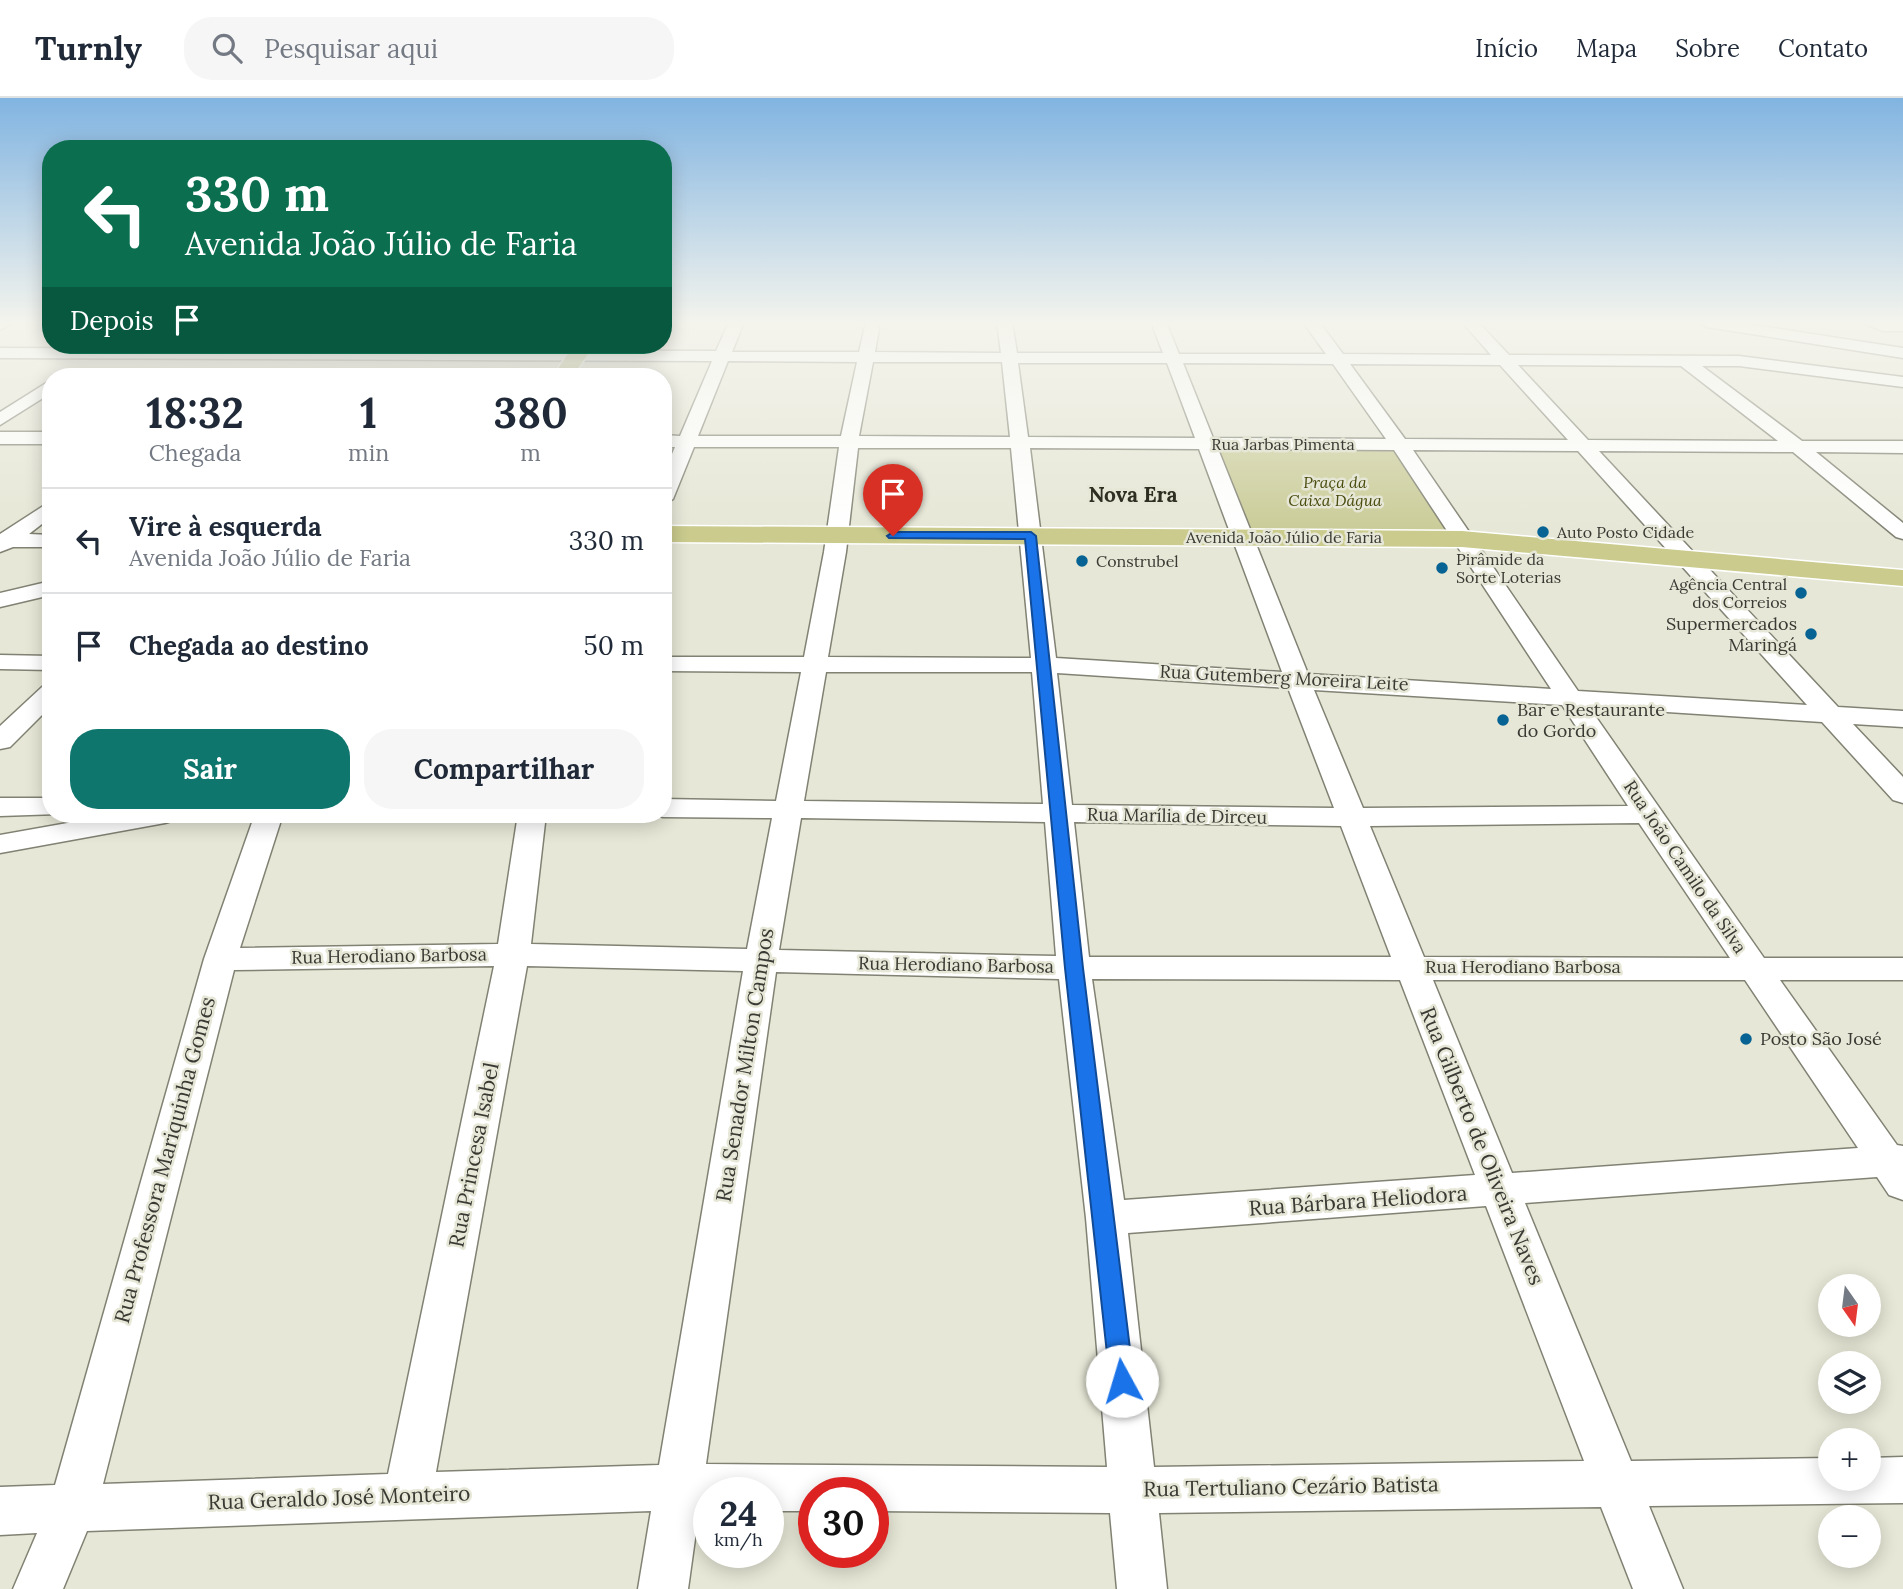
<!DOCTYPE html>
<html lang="pt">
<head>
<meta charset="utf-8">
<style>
	body { margin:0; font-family:Lora,serif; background:#f6f6f7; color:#1f2937; height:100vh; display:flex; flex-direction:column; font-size:26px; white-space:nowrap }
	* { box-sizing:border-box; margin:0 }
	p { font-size:23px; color:#747a83 }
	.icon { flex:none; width:38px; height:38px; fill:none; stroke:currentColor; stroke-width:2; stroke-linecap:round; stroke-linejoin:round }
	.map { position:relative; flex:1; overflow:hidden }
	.details { position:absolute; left:42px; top:270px; width:630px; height:455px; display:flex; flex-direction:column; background:#fff; border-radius:28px; box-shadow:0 4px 18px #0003 }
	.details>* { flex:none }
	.banner { position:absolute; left:42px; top:42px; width:630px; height:214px; border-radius:28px; box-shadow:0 4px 18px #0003; background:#0b6e4f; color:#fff; overflow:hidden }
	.needle { width:46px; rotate:166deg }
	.controls { position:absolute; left:1818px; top:1176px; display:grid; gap:14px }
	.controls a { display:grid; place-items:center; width:63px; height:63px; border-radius:50%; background:#fff; box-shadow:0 4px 18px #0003; font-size:35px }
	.speed { position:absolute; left:693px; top:1379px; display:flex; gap:14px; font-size:35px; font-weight:700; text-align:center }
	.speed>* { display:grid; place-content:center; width:91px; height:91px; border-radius:50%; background:#fff; box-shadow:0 4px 18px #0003; line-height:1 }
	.speed small { font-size:18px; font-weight:400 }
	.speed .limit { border:10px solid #d22; background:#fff; color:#111 }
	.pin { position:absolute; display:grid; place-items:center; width:60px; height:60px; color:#fff; margin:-72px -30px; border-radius:50% 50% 50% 0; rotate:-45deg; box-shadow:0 0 7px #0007 }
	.pin .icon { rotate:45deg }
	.me { position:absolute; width:77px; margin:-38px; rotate:354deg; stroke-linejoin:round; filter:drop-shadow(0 0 5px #0008) }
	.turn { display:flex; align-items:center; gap:24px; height:147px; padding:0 28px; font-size:32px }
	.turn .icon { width:91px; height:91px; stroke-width:2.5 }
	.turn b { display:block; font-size:49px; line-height:60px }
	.then { display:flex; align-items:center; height:66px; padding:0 28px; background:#0003; gap:14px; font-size:26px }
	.eta { display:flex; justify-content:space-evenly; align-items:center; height:119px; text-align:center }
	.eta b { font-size:42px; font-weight:700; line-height:49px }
	.primary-button { display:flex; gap:14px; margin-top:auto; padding:14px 28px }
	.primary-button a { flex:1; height:80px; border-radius:28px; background:#0f766e; color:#fff; font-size:28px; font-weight:700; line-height:80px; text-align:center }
	.primary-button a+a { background:#f6f6f7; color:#1f2937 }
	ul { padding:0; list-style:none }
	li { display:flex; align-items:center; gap:21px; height:105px; padding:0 28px; border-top:2px solid #e0e1e3 }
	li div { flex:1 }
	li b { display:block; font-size:26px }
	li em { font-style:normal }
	header { display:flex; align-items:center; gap:42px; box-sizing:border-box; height:98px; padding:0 35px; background:#fff; border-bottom:2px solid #e0e1e3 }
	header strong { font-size:33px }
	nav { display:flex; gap:38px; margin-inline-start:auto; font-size:24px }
	.search { width:490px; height:63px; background:#f6f6f7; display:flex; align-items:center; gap:18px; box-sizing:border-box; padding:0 24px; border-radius:28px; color:#747a83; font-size:26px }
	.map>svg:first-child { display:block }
</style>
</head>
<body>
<header>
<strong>Turnly</strong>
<div class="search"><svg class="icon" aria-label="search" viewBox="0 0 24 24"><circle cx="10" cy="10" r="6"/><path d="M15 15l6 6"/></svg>Pesquisar aqui</div>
<nav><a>Início</a><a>Mapa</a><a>Sobre</a><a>Contato</a></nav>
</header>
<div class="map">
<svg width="1903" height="1491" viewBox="0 0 1903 1491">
	<rect width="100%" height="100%" fill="#e6e7d6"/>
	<path fill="#cacc98" d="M1215,347l180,2 59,90 -207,-2z"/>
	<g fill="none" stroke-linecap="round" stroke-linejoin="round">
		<defs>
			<path id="minor" d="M0,224h14l-14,8z
				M729,224h15l-12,30h127l7,-30h14l-5,30 126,1 -4,-31h15l5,31h146l-12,-31h15l13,32h147l-23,-32h16l24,32 148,1 -29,-33h16l31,33 230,1 164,21v10l-164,-21h-37l100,75h101v12l-87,-1 87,71v16l-7,-2 -103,-85 -194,-1 239,256 65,4v16l-50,-3 50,53v26l-10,-3 -71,-78 -233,-15 175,251h139v22h-123l117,165 6,1v54l-14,-5 -12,-18 -352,26 106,258 199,-3v21h39v-21l34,-1v46l-254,3 34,83h-50l-32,-82 -442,6 8,76h-50l-7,-76 -237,-2v-18h-59v18h-46v-18h-59v17h-10l-11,79h-50l13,-78 -564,20 -24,58h-50l24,-56 -37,2v-48l55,-2 149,-526 51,-145h28l-43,134 258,-4 20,-130h28l-15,130 216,5 25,-131 -109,-1 -10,-3h10v-15l113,2 25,-129 -138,-1v-14h141l20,-105 15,-105h-145l-21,52 -10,6v-30l12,-28h-12v-12l17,1 32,-75 -712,-3v-10l716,3zM728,263l129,1 -16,74h-143zM873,264h129l8,75 -151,-1zM1018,265h149l28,75 -167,-1zM1183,265l150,1 53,75 -173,-1zM1350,266l150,1 68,75 -163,-1zM1518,267l163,1 97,75 -190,-1zM858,350h153l20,210 -203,-1 18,-105zM1030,350l169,1 83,223 -226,-14zM1218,351l176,1 157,239 -243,-15zM1413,352l165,1 229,254 -229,-14zM826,574h206l11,132 -239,-3zM1057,575l231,15 46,120 -262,-3zM1314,592l248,15 66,101 -265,2zM801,720l244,4 11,134 -277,-6zM1074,724l267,4 50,131h-302zM1639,725l91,135 -306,-1 -54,-131zM494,868l-106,508 -285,10 131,-514zM527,868l216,5 -84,494 -223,7zM776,874l283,7 27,239 21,249 -401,-3zM1092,881l308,1 75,195 -351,25zM1433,882h312l113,168 -346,25zM1486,1108l98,255 -430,6 -26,-234z
				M1699,224h35l169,26v10l-196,-31z
				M1861,224h42v9h-20z
				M51,282v13l-51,32v-13z
				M0,334h51v12h-51z
				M51,403v16l-22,17 22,1v12h-38l-13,5v-18z
				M51,483v14l-51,12v-14z
				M0,557l51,1v14l-51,-1z
				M51,586v22l-41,41 -10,2v-23l42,-39z
				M0,700h51v16h8l-59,2z
				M118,716h61l-4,6 -10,3 -165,30v-18z"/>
			<path id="major" d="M574,247h20l-21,31h-20z
				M663,428l799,5 441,39v16l-441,-39 -799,-5z"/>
		</defs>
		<use href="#minor" stroke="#818273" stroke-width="3"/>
		<use href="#major" stroke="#fff" stroke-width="3"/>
		<use href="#minor" fill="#fff" fill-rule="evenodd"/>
		<use href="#major" fill="#cacb8d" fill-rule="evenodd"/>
	</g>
	<linearGradient id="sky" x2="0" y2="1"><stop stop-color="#81b4e1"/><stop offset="0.52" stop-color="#f4f4ed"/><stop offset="1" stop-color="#f4f4ed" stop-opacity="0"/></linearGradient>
	<rect width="1903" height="432" fill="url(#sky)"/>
	<path fill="#1a73e8" stroke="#114b97" stroke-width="2" d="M893,434h138l5,4 47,432 51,413 -3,7 -9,4 -8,-4 -4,-7 -45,-413 -40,-429 -136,-1 -2,-2z"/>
	<g fill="#066393" stroke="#e6e7d6" stroke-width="2.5">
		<circle cx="1543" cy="434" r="7"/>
		<circle cx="1082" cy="463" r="7"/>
		<circle cx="1442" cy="470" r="7"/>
		<circle cx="1801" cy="495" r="7"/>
		<circle cx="1811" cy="536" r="7"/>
		<circle cx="1503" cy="622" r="7"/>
		<circle cx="1746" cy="941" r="7"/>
	</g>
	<g text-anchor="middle" stroke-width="5" stroke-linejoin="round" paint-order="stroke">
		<g font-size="16" fill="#3a3a34" stroke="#e6e7d6">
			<text x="1283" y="352">Rua Jarbas Pimenta</text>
			<text x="1284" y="445">Avenida João Júlio de Faria</text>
		</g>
		<g font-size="16" font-style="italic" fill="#4a4b0e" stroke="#e6e7d6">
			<text x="1335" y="390">Praça da<tspan x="1335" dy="18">Caixa Dágua</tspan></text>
		</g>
		<g font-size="16" fill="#3a3a34" stroke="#e6e7d6" text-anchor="start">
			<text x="1557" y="440">Auto Posto Cidade</text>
			<text x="1456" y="467">Pirâmide da<tspan x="1456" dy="18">Sorte Loterias</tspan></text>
			<text x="1096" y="469">Construbel</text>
			<text x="1787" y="492" text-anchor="end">Agência Central<tspan x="1787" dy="18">dos Correios</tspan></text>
		</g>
		<g font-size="18" fill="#3a3a34" stroke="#e6e7d6" text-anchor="start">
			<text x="1797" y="532" text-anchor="end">Supermercados<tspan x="1797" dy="21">Maringá</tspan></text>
			<text x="1517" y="618">Bar e Restaurante<tspan x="1517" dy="21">do Gordo</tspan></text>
			<text x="1760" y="947">Posto São José</text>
		</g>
		<g font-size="18" fill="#3a3a34" stroke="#e6e7d6">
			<text transform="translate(1284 580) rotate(3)" y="6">Rua Gutemberg Moreira Leite</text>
			<text transform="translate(1177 718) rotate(1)" y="6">Rua Marília de Dirceu</text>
			<text transform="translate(1685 769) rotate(56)" y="6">Rua João Camilo da Silva</text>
			<text transform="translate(389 858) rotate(-1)" y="6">Rua Herodiano Barbosa</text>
			<text transform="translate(956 867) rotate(1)" y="6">Rua Herodiano Barbosa</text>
			<text x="1523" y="875">Rua Herodiano Barbosa</text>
		</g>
		<g font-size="21" font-weight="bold" fill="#2e2f22" stroke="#e6e7d6">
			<text x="1133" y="404">Nova Era</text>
		</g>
		<g font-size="21" fill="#3a3a34" stroke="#e6e7d6">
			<text transform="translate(745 967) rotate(-81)" y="7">Rua Senador Milton Campos</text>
			<text transform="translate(1482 1048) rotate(68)" y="7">Rua Gilberto de Oliveira Naves</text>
			<text transform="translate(474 1057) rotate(-79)" y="7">Rua Princesa Isabel</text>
			<text transform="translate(165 1062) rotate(-75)" y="7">Rua Professora Mariquinha Gomes</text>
			<text transform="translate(1358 1103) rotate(-4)" y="7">Rua Bárbara Heliodora</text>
			<text transform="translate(1291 1389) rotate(-1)" y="7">Rua Tertuliano Cezário Batista</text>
			<text transform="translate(339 1400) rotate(-2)" y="7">Rua Geraldo José Monteiro</text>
		</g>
	</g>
</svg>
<div class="controls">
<a><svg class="needle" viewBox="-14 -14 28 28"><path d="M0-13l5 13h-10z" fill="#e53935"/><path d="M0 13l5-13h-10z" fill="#747a83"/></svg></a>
<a><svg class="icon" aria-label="layers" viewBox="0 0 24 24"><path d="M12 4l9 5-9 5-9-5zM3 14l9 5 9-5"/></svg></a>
<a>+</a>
<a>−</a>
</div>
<div class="speed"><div>24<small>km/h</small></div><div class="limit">30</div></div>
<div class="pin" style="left:893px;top:438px;background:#d93025"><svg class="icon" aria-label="arrive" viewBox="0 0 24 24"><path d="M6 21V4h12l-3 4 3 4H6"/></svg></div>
<svg class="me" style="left:1122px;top:1283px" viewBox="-20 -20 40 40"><circle r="19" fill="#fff"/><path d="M0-13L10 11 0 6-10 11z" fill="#1a73e8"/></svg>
<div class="banner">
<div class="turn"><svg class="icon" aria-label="left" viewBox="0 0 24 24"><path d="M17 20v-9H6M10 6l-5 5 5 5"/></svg><div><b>330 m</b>Avenida João Júlio de Faria</div></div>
<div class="then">Depois<svg class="icon" aria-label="arrive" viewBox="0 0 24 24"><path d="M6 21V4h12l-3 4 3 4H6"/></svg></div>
</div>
<section class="details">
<div class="eta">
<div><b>18:32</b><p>Chegada</p></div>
<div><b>1</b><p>min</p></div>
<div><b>380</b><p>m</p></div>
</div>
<ul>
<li><svg class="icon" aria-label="left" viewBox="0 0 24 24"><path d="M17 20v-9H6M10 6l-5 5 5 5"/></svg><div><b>Vire à esquerda</b><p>Avenida João Júlio de Faria</p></div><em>330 m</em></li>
<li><svg class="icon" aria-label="arrive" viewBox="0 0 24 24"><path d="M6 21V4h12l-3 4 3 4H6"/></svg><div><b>Chegada ao destino</b></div><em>50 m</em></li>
</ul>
<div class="primary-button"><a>Sair</a><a>Compartilhar</a></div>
</section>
</div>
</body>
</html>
